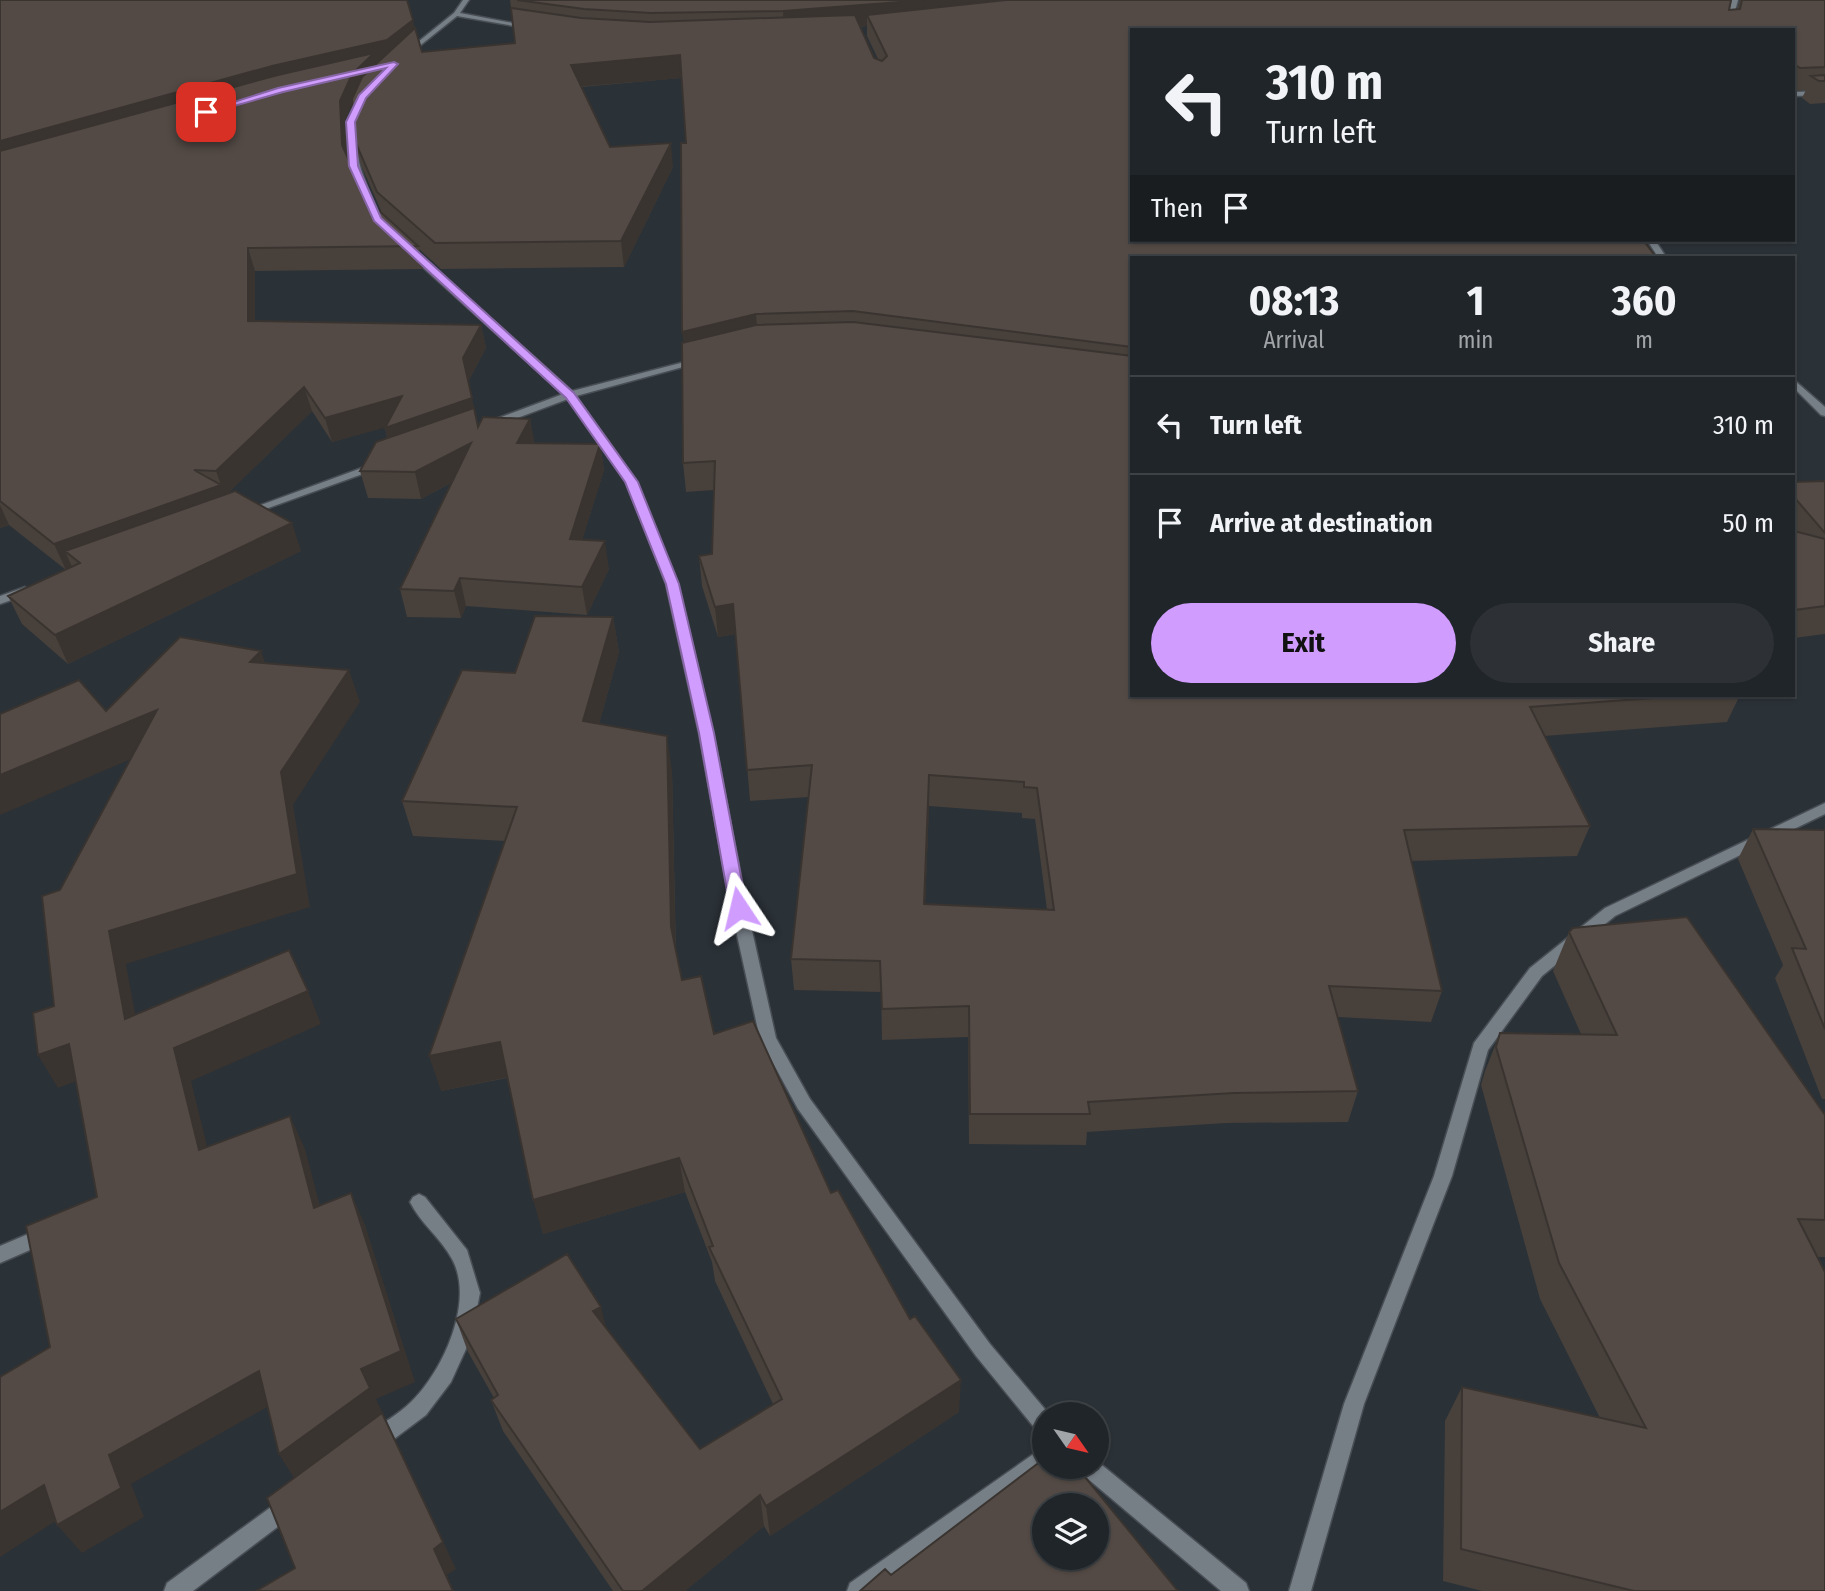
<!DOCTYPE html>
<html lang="en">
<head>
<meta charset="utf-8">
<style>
	body { margin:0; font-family:"Fira Sans Condensed",sans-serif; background:#2d3135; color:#f1f3f6; height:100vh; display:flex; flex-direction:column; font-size:26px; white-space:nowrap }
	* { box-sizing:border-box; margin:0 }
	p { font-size:23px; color:#a2a5a8 }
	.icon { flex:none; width:38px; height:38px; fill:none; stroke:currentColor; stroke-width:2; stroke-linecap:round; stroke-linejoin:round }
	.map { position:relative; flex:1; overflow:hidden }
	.details { position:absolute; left:1130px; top:256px; width:665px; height:441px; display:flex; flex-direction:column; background:#202529; border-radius:0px; box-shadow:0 2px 5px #0004,0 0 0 2px #3d4246 }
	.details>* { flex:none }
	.hud { position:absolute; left:1130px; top:28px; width:665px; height:214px; border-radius:0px; box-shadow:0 2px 5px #0004,0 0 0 2px #3d4246; background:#202529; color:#f1f3f6; overflow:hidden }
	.needle { width:46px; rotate:124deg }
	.controls { position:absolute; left:1032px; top:1402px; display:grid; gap:14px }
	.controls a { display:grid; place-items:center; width:77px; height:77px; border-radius:50%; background:#202529; box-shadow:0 2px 5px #0004,0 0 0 2px #3d4246; font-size:35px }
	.pin { position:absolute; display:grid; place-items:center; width:60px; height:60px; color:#fff; margin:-30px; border-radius:14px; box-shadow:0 4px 10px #0006 }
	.me { position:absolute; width:77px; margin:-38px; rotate:350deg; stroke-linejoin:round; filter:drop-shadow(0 0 5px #0008) }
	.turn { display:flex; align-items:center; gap:24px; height:147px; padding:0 21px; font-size:32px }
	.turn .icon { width:91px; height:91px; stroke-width:2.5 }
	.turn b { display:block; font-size:49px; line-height:60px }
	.then { display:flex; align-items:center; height:66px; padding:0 21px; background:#0003; gap:14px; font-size:26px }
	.eta { display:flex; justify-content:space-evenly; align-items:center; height:119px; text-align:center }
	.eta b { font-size:42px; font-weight:700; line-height:49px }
	.cta { display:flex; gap:14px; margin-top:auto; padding:14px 21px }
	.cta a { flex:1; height:80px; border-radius:42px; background:#d09dff; color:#111; font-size:28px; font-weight:700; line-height:80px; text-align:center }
	.cta a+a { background:#2d3135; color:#f1f3f6 }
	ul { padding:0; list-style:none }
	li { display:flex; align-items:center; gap:21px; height:98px; padding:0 21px; border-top:2px solid #3d4246 }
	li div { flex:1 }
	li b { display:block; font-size:26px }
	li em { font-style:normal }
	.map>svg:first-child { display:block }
</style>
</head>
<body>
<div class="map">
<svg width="1825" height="1591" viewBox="0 0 1825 1591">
	<rect width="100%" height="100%" fill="#2a3137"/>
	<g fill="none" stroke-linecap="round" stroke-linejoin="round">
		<defs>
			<path id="street" d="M463,0h6l-9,13 74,14 -3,2 -74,-13 -50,40h-4v-2l51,-41z
				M1732,0h6l-8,30h-6z
				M1825,91v4l-31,1v-4z
				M361,97l4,2c-18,47 -4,76 16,119l-4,3 -4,-3c-15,-34 -34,-70 -20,-108 2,-6 3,-10 8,-13z
				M1647,240h8l11,17h-8z
				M406,248h6l160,143 128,-33 5,3 -129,35 61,86 41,102 35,149 34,175 29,130 34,61 180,245 59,70h-4v21l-7,-3 -62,-76 -178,-247 -38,-70 -29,-131 -32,-175 -33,-149 -40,-102 -58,-83 -75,28h-8v-4l78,-29 -157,-142z
				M1794,380l31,27v9l-4,-1 -27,-27z
				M378,462l5,3 -1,2 -133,48 -4,1 -6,-3z
				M25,587l6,4 -2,3 -29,10v-8z
				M1825,803v11l-210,102 -73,60 -54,74 -36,126 -88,228 -53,187h-22l55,-187 90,-228 40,-133 56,-75 75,-60z
				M419,1194l6,3 42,53 13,43 -9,45 -20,44 -25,33 -44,33 -7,3 -7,-3 -3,-7 3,-7c14,-11 31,-20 43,-32 32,-31 64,-101 41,-143 -11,-21 -32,-36 -42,-57l3,-5z
				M47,1226l6,2 3,6 -3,6 -53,23v-17z
				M1045,1446v20h2l-171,125h-29l3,-8z
				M1097,1461l149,122 3,8h-28l-140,-118 -3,-7h19z
				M289,1496l7,3 3,7 -3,7 -103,78h-29l3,-8 115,-84z"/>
		</defs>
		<use href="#street" stroke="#484e54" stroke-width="3"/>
		<use href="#street" fill="#767e86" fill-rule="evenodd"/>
	</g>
	<path fill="#47403b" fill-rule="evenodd" d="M0,0l415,28 7,24 93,-9 -5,-43h1221l-2,10h8l3,-10h85v103l-15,1 -8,-6 4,-8 -12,1v-61h-662v665h608l-13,27 -183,14 46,90 -13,30 -166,5 31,130 -11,31 -93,-5 20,74 -10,31 -122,1 -139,9 -1,13 -117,-1 -1,-107 -86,3 -1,-48 -87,-2 -3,-31 18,-162 -59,4 -14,-167 -18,3 -16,-51 -3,-30 13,-2 2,-64 -28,2 -3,-29 3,-320 -5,-65 -99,9 28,60 63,20 -49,100 -183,2 -22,-20 4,20 -168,2v51l226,3 5,23 -18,34 10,45 52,-8 4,25h66l4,26 -22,70 27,29 -22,46 -121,-9 -5,12 -54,-1 -7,-28 51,-106 -30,16 -53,-1 -8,-27 27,-33 -2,-11 -53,15 -20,-31 -85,83 74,57 -233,113 -46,-40 -14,-28 58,-26 -57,-45 -9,3zM867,26v10l11,23 -4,-1 -14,-31zM352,103l3,38 6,24 21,48 -16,-14 -19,-44 -2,-34zM929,806l93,7v5l13,1 12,91 -122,-5z
		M1825,481v153l-31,4v-156z
		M613,617l6,35 -20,72 73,47 4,182 6,27 32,54 117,159 128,219 -189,124 -6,-10 -79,65h-72l-110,-160 -12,-31 3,-2 -26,-46 -12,-33 150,9 94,121 73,-45 -58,-123 -3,-19 -27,-70 -142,42 -36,-156 -66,13 64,-250 -92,-5 -11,-35 113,-128z
		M1753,829l72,1v269h-3l-47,-121 8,-13 -45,-106z
		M1569,932l256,183v142h-8l8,334h-343l-39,-10 2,-160 17,-34 138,31 -60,-119 -59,-214 4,-14 15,-38 81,1 -28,-63z"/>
	<path fill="#3a3430" d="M926,0h165l-224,15v11l-83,7 -1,-22z
		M413,20l4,19 -26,21 -15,3 2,10 -21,21 -12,27 2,45 -5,-21 -2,-44 12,-27 -352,90v-23z
		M680,55l2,23 -108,9 -3,-22z
		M671,143l2,24 -49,100 -3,-26z
		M248,248l7,23v74l-7,-24z
		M756,314l2,26 -73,19 -3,-27z
		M481,325l5,23 -18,34 -5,-24z
		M304,387l8,24 -87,85 -9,-25z
		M402,396l70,2 5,24 -86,31 -6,-25 13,-4 -66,18 -7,-24z
		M530,419l5,26 -18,-2z
		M471,443l5,26 -55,30 -6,-27z
		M600,444l4,26 -30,96 -4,-27z
		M221,485l9,26 -150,52 -15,-12 7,16 -6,3 -12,-26z
		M0,505l9,20 -9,3z
		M292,523l9,28 -233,113 -13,-29z
		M605,541l4,28 -22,46 -5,-28z
		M460,578l6,28 -5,12 -7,-27z
		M733,604l3,30 -18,3 -3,-30z
		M613,617l6,35 -29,104 -7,-35z
		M261,651l11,33 -22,-22z
		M349,670l11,32 -67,103 17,102 -184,57 16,88 -17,-33 -16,-88 172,-159z
		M157,710l14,32 -171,73v-40z
		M667,736l5,35 4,192 -5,-36z
		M929,775v31l-5,129v-31z
		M308,991l13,33 -130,57 25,101 -17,-32 -25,-102z
		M500,1042l9,35 -68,14 -12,-35z
		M69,1044l19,33 -30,11 -20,-33z
		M290,1116l15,33 24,91 -15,-32z
		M679,1158l6,34 -142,42 -10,-34z
		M351,1193l14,32 50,157 -39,17 80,170 -9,6 7,16 -157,-108 -18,-29 82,-85z
		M601,1307l8,33 -16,-29z
		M259,1371l17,31 -145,82 13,33 -62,36 -25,-28 52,-70z
		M961,1380l-2,32 -189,124 -4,-30z
		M44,1485l24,28 -68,44v-45z
		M760,1495l4,31 -79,65h-43z"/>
	<path fill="#534a45" stroke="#3a3430" stroke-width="2" fill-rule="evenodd" d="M0,0h407l6,20 -26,20 -115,26 -272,75z
		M517,0h409l-143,11 -132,2 -67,-4z
		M1006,0h725l-2,10 11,-1 2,-9h83v67l-25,1 -6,-4v-34h-95l-16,-3 -2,3h-549v210h511l13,17h-524v90l-279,-36 -97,3 -74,18 -1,-189h5l-6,-88 -109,10 39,82 61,-4 -50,98 -186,2 -58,-51 -22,-51 -3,-42 10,-22 53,-49 7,24 93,-9 -4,-35 70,10 69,4 205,-7 19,43 8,3 5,-5 -20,-41z
		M374,53l-22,21 -12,27 2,44 24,54 52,47 -170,2v73l233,4 -18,33 9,40 -87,30 17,-32 -77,22 -21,-31 -88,84 -22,-1 27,15 -167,59 -54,-43v-350l278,-76z
		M1825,75v6h-6l-8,-5z
		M853,322l279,34v339h564l-166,12 60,119 -186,4 38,161 -113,-5 29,105 -125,2 -145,9 2,12h-120l-1,-108 -87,3 -2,-48 -89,-2 21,-194 -65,5 -14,-166 -18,3 -16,-51 13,-2 3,-93 -32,2 -1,-120 74,-18zM929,775l95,7v5l13,1 17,122 -130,-6z
		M474,408l4,19 5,-10 47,2 -13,24 83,1 -30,95 35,2 -23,46 -122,-9 -6,13 -54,-2 71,-146 -56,29 -55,-1 16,-29z
		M1825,481v52l-31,-36v-15z
		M235,491l57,32 -237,112 -47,-39 72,-33 -15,-12z
		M1794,531l31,8v67l-31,4z
		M535,616l78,1 -30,104 84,15 4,191 11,53 19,-4 13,58 39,-13 78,172 7,-3 72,129 5,-3 46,64 -195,126 -6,-11 -118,96h-19l-132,-191 7,-5 -42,-76 111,-65 34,53 -8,4 107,138 82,-50 -73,-152 4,-1 -34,-88 -146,42 -33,-158 -71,14 88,-249 -115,-6 60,-131 53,3z
		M180,637l81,14 -11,11 99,8 -68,102 16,102 -188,57 16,88 164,-69 19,41 -134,57 25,102 91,-34 24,92 37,-15 50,158 -40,18 9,19 -91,66 -20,-83 -150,84 12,33 -64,37 -13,-40 -44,27v-135l50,-30 -24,-121 71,-29 -28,-153 -31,11 -5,-42 21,-7 -12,-110 18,-6 97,-180 -157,65v-61l79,-34 27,31z
		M1753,829l72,1v199l-33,-81 14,1z
		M1687,917l138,198v105l-27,-1 27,53v319h-191l-173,-42 1,-162 184,41 -87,-165 -63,-216 4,-14 117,2 -48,-103 4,-4z
		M382,1413l61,129 -9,7 19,42h-197l39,-23 -28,-70z
		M1045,1458v8h31l102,125h-318l25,-22 6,6zM1045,1505h52v53h-52z"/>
	<path fill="#d09dff" stroke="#8766a6" stroke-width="2" d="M394,62l4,2 -32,34 -11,24 3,44 23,52 193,175 64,89 41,102 35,149 33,175 -2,4h-12l-3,-4 -31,-175 -33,-149 -41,-102 -59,-84 -192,-177 -25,-55 -3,-44 13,-27 27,-27 -103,24 -77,22 -4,-2 76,-24z"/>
</svg>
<div class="controls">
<a><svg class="needle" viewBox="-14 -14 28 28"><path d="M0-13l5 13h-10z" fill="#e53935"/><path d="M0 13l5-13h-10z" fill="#a2a5a8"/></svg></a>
<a><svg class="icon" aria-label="layers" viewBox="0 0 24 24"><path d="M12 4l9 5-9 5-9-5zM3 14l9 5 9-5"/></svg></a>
</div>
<div class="pin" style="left:206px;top:112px;background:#d93025"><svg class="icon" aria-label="arrive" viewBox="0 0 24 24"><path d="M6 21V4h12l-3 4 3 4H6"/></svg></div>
<svg class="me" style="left:739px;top:908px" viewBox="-20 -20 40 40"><path d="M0-17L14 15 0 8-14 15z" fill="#d09dff" stroke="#fff" stroke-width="4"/></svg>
<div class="hud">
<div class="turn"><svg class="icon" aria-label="left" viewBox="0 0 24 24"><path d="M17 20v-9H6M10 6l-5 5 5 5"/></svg><div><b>310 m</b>Turn left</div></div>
<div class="then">Then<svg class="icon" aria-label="arrive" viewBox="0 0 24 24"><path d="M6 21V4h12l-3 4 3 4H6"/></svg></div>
</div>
<section class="details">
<div class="eta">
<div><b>08:13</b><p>Arrival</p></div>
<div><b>1</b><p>min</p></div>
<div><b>360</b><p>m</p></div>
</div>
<ul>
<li><svg class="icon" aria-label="left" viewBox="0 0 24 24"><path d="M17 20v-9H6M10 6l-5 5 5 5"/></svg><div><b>Turn left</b></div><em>310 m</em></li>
<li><svg class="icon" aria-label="arrive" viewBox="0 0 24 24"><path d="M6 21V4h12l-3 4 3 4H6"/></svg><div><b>Arrive at destination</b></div><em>50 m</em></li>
</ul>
<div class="cta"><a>Exit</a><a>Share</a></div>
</section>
</div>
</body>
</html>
